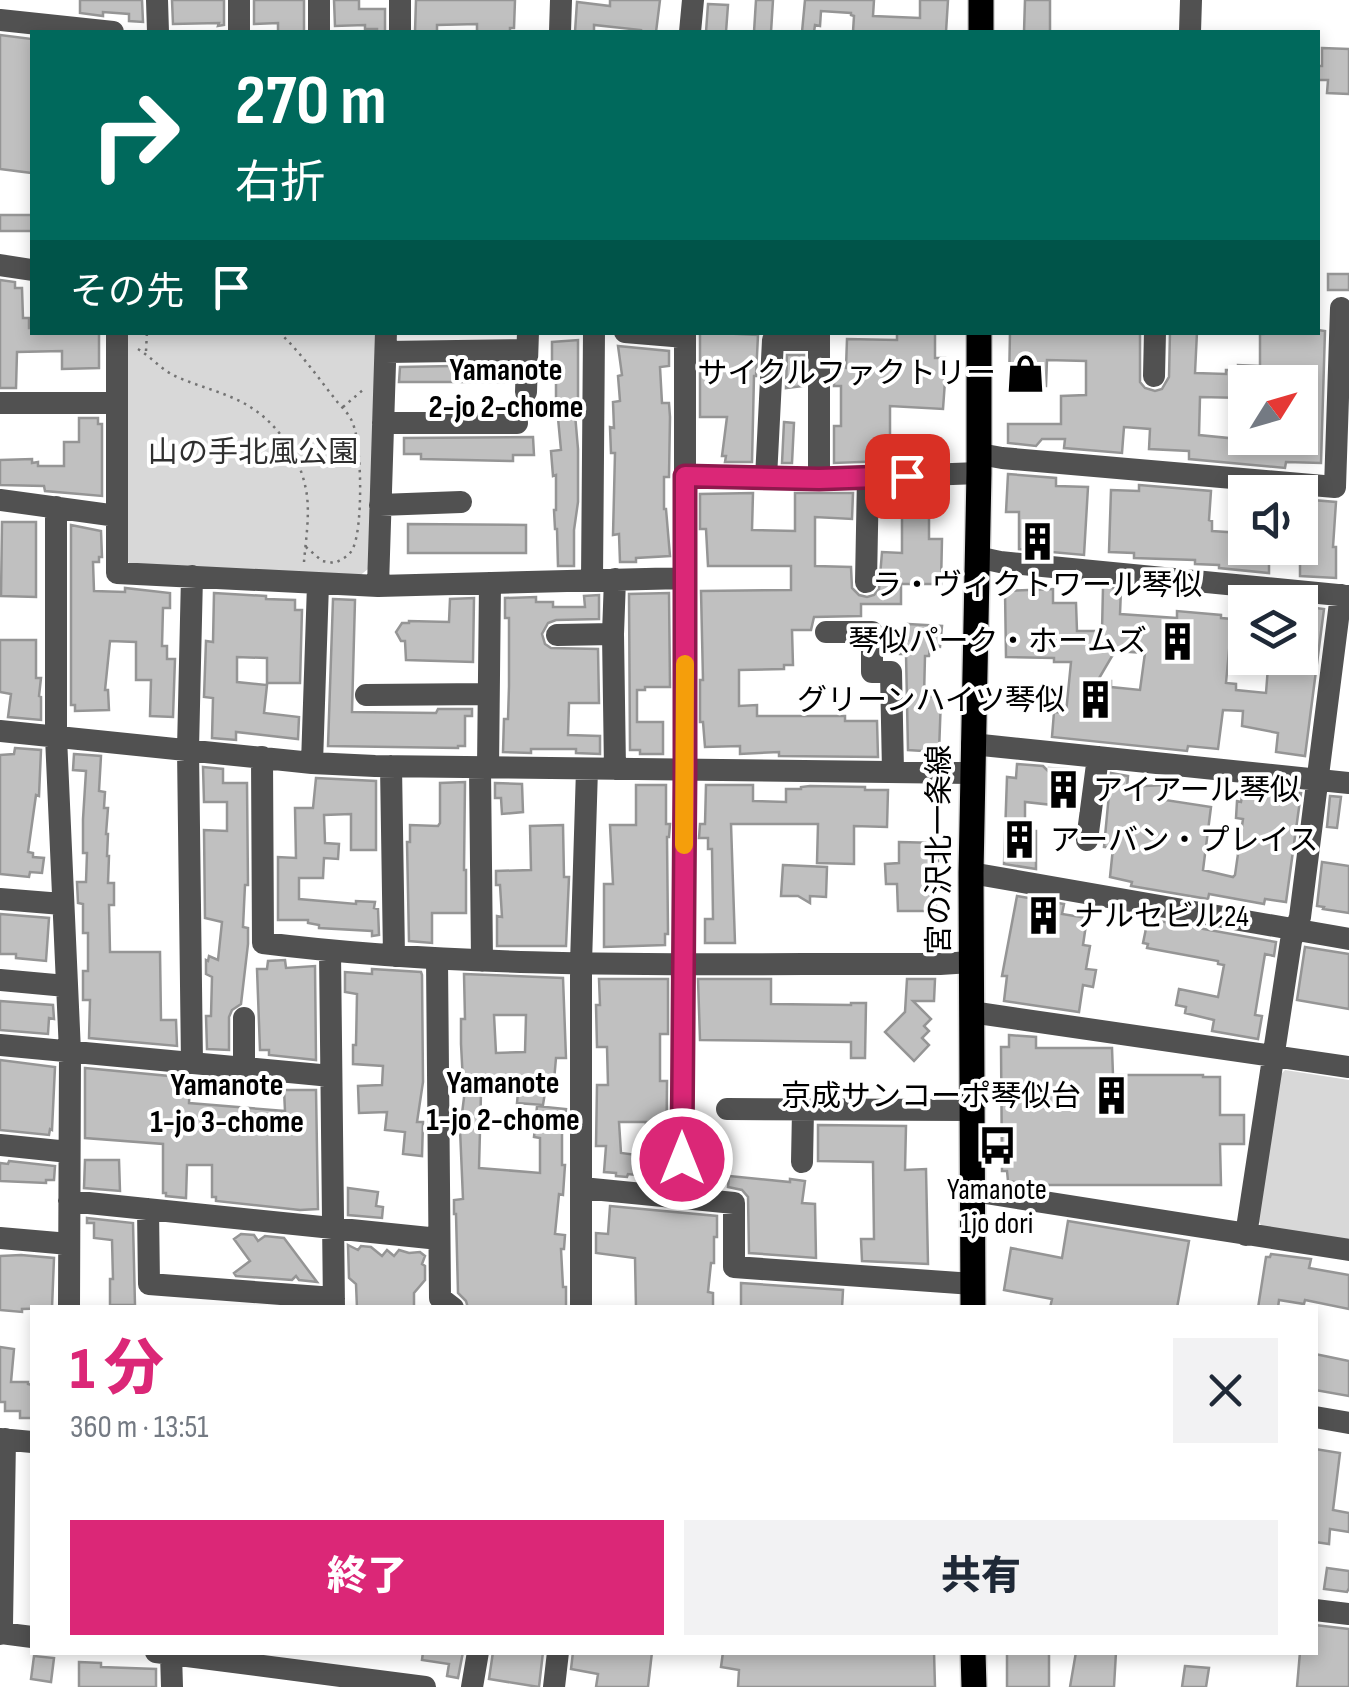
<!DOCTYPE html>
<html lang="ja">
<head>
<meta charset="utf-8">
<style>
	body { margin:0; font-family:"Sofia Sans Condensed","Noto Sans JP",sans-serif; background:#f2f2f3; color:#1f2937; height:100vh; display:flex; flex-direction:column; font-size:38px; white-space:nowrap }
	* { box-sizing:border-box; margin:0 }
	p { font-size:32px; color:#747a83 }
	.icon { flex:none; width:55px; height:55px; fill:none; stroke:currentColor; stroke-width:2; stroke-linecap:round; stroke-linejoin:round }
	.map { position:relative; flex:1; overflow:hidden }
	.panel { position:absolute; left:30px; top:1305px; width:1288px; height:350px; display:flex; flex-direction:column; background:#fff; border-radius:0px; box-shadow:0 5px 15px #0003 }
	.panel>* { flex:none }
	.banner { position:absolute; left:30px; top:30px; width:1290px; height:305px; border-radius:0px; box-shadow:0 5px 15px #0003; background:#00695c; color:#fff; overflow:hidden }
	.needle { width:65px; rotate:53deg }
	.tools { position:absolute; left:1228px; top:365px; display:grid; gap:20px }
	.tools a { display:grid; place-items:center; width:90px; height:90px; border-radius:0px; background:#fff; box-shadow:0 5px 15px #0003; font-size:50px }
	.pin { position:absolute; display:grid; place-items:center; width:85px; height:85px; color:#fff; margin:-42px; border-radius:20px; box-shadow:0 5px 15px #0006 }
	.me { position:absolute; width:110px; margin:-55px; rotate:0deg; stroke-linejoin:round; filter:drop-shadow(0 0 8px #0008) }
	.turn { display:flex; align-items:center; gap:35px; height:210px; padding:0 40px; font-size:45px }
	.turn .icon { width:130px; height:130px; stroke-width:2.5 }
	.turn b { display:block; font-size:70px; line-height:85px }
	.then { display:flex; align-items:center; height:95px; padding:0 40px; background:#0003; gap:20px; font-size:38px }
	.round { display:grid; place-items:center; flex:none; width:105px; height:105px; border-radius:0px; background:#f2f2f3 }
	.summary { display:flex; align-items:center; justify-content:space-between; height:170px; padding:0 40px }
	h1 { font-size:60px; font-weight:800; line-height:75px; color:#db2777 }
	.button { display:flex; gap:20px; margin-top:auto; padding:20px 40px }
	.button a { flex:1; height:115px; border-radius:0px; background:#db2777; color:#fff; font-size:40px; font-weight:800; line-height:115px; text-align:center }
	.button a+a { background:#f2f2f3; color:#1f2937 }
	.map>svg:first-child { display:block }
</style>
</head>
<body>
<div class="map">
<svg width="1349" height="1687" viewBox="0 0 1349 1687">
	<rect width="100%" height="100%" fill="#fff"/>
	<path fill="#d8d8d8" d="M127,333h252l-11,236 -10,8 -228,-13 -5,-7z
		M1285,1070l64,10v160l-87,-13 -4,-7 22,-145z"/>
	<path fill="#c0c0c0" stroke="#959595" stroke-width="2.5" fill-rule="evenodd" d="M80,0h62l1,22 -14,-1v-7l-26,-2v4l-23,-3z
		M172,0h52v25l-6,1 1,-3 -46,1z
		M254,0h50v32h-26v-9l-24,1z
		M334,0h25v9h26v23h-8v-3h-12v-4l-30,1z
		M416,0h99l-1,28h-4v4h-29l-4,-1v-7l-40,1v7h-22z
		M610,0h50l-4,32h-15v-2l-47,-5v7h-19l2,-30 33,4z
		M756,0h17l-2,32h-17z
		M805,0h69l-1,16 47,2v-18h28l-2,32h-93l1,-16 -3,-1v-2l-30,-2 -1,15 -5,-1 -1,7h-12z
		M1025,0h25v32h-26z
		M708,4l20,1 -2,27h-20z
		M0,35l32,4v134l-32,-4z
		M1322,48l27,1v45l-22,-1 1,-13h-10v-14h4z
		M0,215h32v16h-32z
		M1328,274h21v16h-21z
		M0,280l15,2v6h7l1,30h6v10h3v4h67v36l-37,1v-18l-45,1 -1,36h-16z
		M1318,330l7,1 -4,132 -35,-1 -1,6 -96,-9v-8l-40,-2 1,-20 -26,-2 -2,26 -58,-5 1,-9h-23l-6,7 -28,-3v-19h53v-28l25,-1v-34l-39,-1 -1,26 -37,-1 1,-53h130v50l5,6 10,3 7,-2 7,-12 1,-45h27l-2,41 31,1v-4h12v-5l22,1v-32l58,-2zM1245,382h55v56l-2,7 -99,-10 1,-38 45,1z
		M700,332l58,3 -2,41h-2l-2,86h-27l1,-6h-4l5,-39h-27z
		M897,332h38v26h10v23l-2,28 -53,-3v36l52,-2 1,19 -109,4v-37h7v-40h-7v-19l12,1 1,-29 50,1z
		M578,340v73l-3,1 3,35v53l-4,28v36h-16l-1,-37h-2l-1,-19h2v-35l-3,1 -2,-25 10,-1 -5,-53v-32h-4v-23z
		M618,346l51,5v15l-9,1 2,36h7l1,14 -1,60h-5v32h2l4,47 -34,2v4h-16l-1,-28 -6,1 2,-82h-4l-1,-26 4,1 -1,-26 7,-1 -2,-25 4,-1z
		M787,355h17v31l-18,2z
		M506,365v17h-107l1,-15z
		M79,418h19v6h4v72l-57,-5 -1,-5 -44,-1v-25l32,-1v4l6,-1v4h26v-24h15z
		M784,422l10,1 -2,40h-10z
		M533,437l1,18h-21v6l-92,-2v-5h-17v-16z
		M1008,474l48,4v8l32,1 -4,68 -65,-6v-37h-13z
		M1139,485l72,6 -2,29 3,1v10l30,2 -1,11h4v4h9v4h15v21l-50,-5v-3l-24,-1v-4l-61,-2v-5l-25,-1 2,-62 28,1z
		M942,489v23h-13v27h13l-1,45h-40v20h-40v12l-47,1 -3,13h-19l1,35h-9v4l-45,1v36l18,-1v11h88v5h32l1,36 -99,-1v-4l-39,2v-8l-35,1 -2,-25h-3v-42h3l-2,-89 90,-1v-24h-83l-2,-37h-6v-35l53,-1 -1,37 43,1v-38h58l-1,26 -37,-2v49l36,1 1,21 7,7 8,2 7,-2 5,-6 3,-37 20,1v-43l-20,-1 1,-17z
		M1300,499l36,3 -3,45h3v31l-36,-2z
		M2,522h34v75l-35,-1z
		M408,524l118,1v28h-118z
		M71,525l30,6 1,26h-3v5h-6l1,29 31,1v-4l45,5v15h-7l-1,38h5v13h8l-2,58 -23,-1 1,-36h-15v-38l-26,-1 -5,49h3l1,20 -34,1v-6h-4z
		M1103,587l18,2 -1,25 57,4v-7l44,4v3l11,1 -6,64 10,1v6l30,3 2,-26h5l1,-7 26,-2v-52l24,3 -19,147 -29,-4 2,-19 -36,-7 1,-15 -20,-1 -5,39 -30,-3 -1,5 -135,-14 2,-25 12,1 5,-51h-17v-4l-48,-1 -1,-66 48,-2v14h23l1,28h25zM1115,651l30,2 -5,37 -29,-3v-6l-13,-1z
		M214,593l52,3v3l29,1v10h7l-2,73h-33v-25l-30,-1v25l30,3 -3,28 35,4 -1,22 -62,-7v8l-24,-2 1,-40 -9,-1 2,-56 7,1z
		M669,593l1,94h-25v3h-8v32h26v32h-23v-4h-10l-1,-156z
		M599,595v24l-43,1 -8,3 -6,11 3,10 6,4 47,1 1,54h-30l-1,32 32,1v18l-24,-1v-4h-45v4l-28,-1 1,-33h4l1,-33v-68h-4v-20l31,-1v5h17v5h32l-1,-11z
		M474,598l-1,64 -67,-2 -1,-19h-4l-5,-9 6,-9h7v-2l40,1 1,-23z
		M333,599l22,1 -3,112 84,1 2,-4h34v7h-7v30h-7v2l-130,-2z
		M908,624l34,2 -2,21 -10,-1 -1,10h-4l-1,40 17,1 -2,55 -31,-2 -2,-96h-6l1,-14h7z
		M0,640h36v38h5l-2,18 2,1v23l-33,-3 3,-23 -11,-2z
		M15,748l26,2 -2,46 -3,-1 -8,57 5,1v4l11,1 -2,15 -12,-1 -1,5 -29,-3v-119l14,-1z
		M74,754l27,2 -2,35 6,1 -1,16h4l-2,26h2l-1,22h2l-1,27h6v22h-5l1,47h50l1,68h15l1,26 -88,-8 1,-38h-7v-29h5v-38h-5v-29l-5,-1 -1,-21h9l1,-29h-4v-34l3,-48 -13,-1z
		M1017,764l26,2 6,6v-4l19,1 -1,8 6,1 -2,24 -9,-1v5l-37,-4v29h11v38l-32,-5 3,-87 9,1z
		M203,767l20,2v14h24l1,102h-3l-2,42 5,1v16l-7,60 -9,6 -3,7v33l-22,-1 -1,-33h5l1,-39 -6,-3v-14l2,1 1,-5 9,4 4,-38 -17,-4 -1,-88 23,1v-29h-23z
		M1111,773l17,3 -1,11 38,-2v15l46,7 -8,63 30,7 2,-2 8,-56 -7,-1 1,-17 4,1 1,-5h3v-10l56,6 -15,109 -21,-3 -1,5 -55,-10 -1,5 -77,-13 1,-4 -22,-5 3,-29 -9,-1z
		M316,778l60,3v69h-25v-36l-27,1 1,28 14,1 -1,15 -14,-1 -1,20h-24v21l57,5v-3l19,1 -1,6 4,1 1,26 -7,1v-5l-53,-3v-3l-11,-2v-3h-30v-63l18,1 -1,-50h18z
		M465,782l-1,88h2v43h-34v30l-23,-2 -2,-99h3v-17l28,1 2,-3v-40z
		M495,783l27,1 1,28 -21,2 -1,-16h-6z
		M636,785h30v39h4l-1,13h-2l1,97h-3v11l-61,2v-63h9l-3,-59h26z
		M706,785h47v16l33,1v-13h15v-2l9,-1 55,1v3h23l-1,37 -33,-1v38l-37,-1 1,-39h-87l4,119h-30v-24h8l-1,-70h-4v-11h-9l1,-14h5z
		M1330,796l11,1 -4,31 -10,-1z
		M563,825l1,52h5l-3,69h-69v-30l5,1 -2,-32h-4v-14l35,-1 -1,-44z
		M899,842l39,1v18h-2v50h-38l-1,-27h-11l-1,-20 14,-1z
		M1322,862l27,4v47l-26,-4 1,-2 -7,-1z
		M783,865l44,2 -1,30 -16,-1v7l-12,-7h-17z
		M1017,896l47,8 -2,10 25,4 -4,27 7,1 -4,23 10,1 -3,17 -10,-2 -4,27 -75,-11 3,-25h-5z
		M0,914l49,4 -3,43 -30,-3v-4h-16z
		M1148,919l128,23 -2,14 -9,-2 -10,61 7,1 -4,23 -46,-8 2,-11 -29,-7 1,-6 -10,-2 3,-16 39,8 6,-32 -6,-1v-3l-71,-13 1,-4 -5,-1z
		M1305,947l44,7v55l-52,-9z
		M285,960l1,8 29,-2 1,94 -47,-5v-5h-9l-3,-81h10l1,-8z
		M372,969l49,3 1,3 1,107 -6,40h6l-1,34 -19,-2 2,-22 -20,-2 2,-18 -28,1 -1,-27 24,-1 1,-19 -30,-2v-19h3l1,-51 -12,-2v-20l27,2z
		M464,974l99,4 3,80h-10l-2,23 -7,-1 -4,25 -26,-2 1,-11 -37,1 -2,75 61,5v-35l-6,-1 3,-31 29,3 -2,18h-2v38h3l-2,30 -4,-1 -4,40 10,1 -1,14h-3l2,38h3v21h-98l-2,-7 -8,-8 -2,-79h-2v-14l9,-1 -3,-70 6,-47h-3l-2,-38v-25h4zM494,1015h32l-1,37 -29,1z
		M599,979h69v55h-8v47h7l-1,100 -12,-1v-3l-26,-3 -1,3 -11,-1v-3l-12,-1 2,-26h-10l1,-61h11l-1,-38h-10l-1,-42h4zM619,1122h27l-1,34 -24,-3z
		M698,979h73v25l80,1v-2h15l-1,55h-14v-16l-151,-2z
		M907,979h28l-1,22h-21l18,18 -7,7 5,5 -7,7 7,7 -15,16 -29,-29 20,-20z
		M0,1001l53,4 1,14 -5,-1 -1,16 -48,-4z
		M1009,1035l27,2v11h76l1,27h90v2h17v38h24v29h-24l1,41h-187l-26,-4 -1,-10h-5l-1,-124h8z
		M0,1060l55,7 -3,63 -2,-1 -1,6 -49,-5z
		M85,1068l105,10 -1,25 96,8 -1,-21h32l2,119 -18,1 -84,-9v-4h-4v-32h-25l-1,33 -20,-2v-3h-3v-49l-78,-6z
		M818,1125l88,1 -1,44 21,-1 2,95 -66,-3 -1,-22h13l-1,-77 -55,-1z
		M85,1160h34l1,31 -36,-3z
		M9,1161l46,5 -1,14h-8v3l-46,-2v-18l8,1z
		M729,1176l61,6v-3l15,2 -3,22 13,1 1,54 -67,-5 -1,-56 -6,-7 -14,-3z
		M348,1188l30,4 -2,14 7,1 -1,11 -34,-3z
		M610,1206l107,10v21h-3v26h-3l-3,29 5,1v15h-77l-1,-50 -39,-5v-20l12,1z
		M87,1218l46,5 2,82h-25v-26h3l-1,-39 -18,-2v-15h-7z
		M1068,1221l121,20 -12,67h-127l2,-9 -48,-9 7,-42 51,10z
		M241,1234l13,1 4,6 7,-5 19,2 33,44 -18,-2 -3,-4 -4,4 -56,-4 -2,-3 16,-12 -16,-22z
		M348,1245l10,5 3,-4 10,1 11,9 5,-6 7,6 5,-6 10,3 11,-1 5,4 -3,8 3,2v14l-11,13v15h-57l-1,-24 -7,-6z
		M1271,1254l40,5 -2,9 40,7v34l-44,-9 -1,4 -25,-4 -1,8h-20l8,-51h4z
		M21,1255l33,3 -2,50 -30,1v3l-22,-2v-54z
		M741,1283l102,7 -1,18h-101z
		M0,1347l14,2 -3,33h17v2l4,1v33h-12v-7h-15v-9h-5z
		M1315,1354l34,7v35l-34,-6z
		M1315,1449l25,4 -7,57 16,3v19l-19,-3 -1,15 -14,-2z
		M1327,1568l22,3v17l-2,4 -23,-3z
		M1315,1625l34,4v58h-52l3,-35h15z
		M423,1652h40l-5,26 -11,-2 2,-12 -27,-4z
		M493,1652h50l-4,35 -50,-8z
		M573,1652h79l-4,35h-52l2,-13 -27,-5z
		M723,1652h211l1,35h-197l1,-17 -18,-3z
		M1007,1652h42v35h-42z
		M1076,1652h40l-2,35h-44z
		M34,1656l20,2 -3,24 -20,-3z
		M79,1662l22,1v4l55,2v18h-77z
		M1185,1666l24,2 -3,19h-24z"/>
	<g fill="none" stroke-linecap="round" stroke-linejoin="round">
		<defs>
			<path id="major" d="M981,32v-32
				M973,1308l-2,-435 8,-400v-141
				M973,1652l1,35"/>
		</defs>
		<use href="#major" stroke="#dbdbdb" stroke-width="28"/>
		<path stroke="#737373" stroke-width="2.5" stroke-dasharray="2.5 5" stroke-linecap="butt" d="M279,332c21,20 38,44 56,67 6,8 15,15 18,25 9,21 10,104 0,124 -3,8 -11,11 -18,15l-13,-2 -16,-14
			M138,349c13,8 24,21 37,27 24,11 50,16 72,29 28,16 51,48 58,80 6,24 1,52 -1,77
			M146,351l1,-19
			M343,407l21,-18"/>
		<path stroke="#515151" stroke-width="22" d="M157,0l1,32
			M239,0v32
			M319,0v32
			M0,20l113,12
			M400,32v-32
			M560,32l1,-32
			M690,32l3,-32
			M1190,32l1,-32
			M0,265l32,5
			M117,332v241l261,13 307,-8
			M625,332l60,5
			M386,352l141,-2
			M1154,376l1,-44
			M526,392l2,-60
			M0,403h117
			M383,423h134
			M980,454l22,4 333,29 6,-179
			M685,476l134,3 160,-6
			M766,478l7,-138h46
			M819,479v-147
			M0,500l117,16
			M380,505l81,-3
			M56,507v230l14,315 -1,256
			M977,557l23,5 349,34
			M192,576l-4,173 4,314
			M615,579l-2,55 2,135
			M592,580l2,-248
			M866,582l2,-105
			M378,586l8,-254
			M826,632h46v40h19l2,99
			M557,635l56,-1
			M366,695l122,-1
			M0,731l312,32 63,3 597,7
			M972,744l377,39
			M262,757l1,186c224,28 451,20 677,21l31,-2
			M312,763l6,-179
			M391,766l3,190
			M480,768l2,193
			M488,768l2,-185
			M1087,840l11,-83
			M971,873l378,66
			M0,899l62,5
			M330,952l4,356
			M437,959l3,339 13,10
			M0,980l66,6
			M971,1012l378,55
			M0,1045l331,31
			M244,1068v-50
			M727,1109l245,1
			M0,1145l69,7
			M802,1162l1,-52
			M582,1188l152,15v64l239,17
			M973,1191l376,59
			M681,1198l4,-428v-438
			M69,1201l370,38
			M148,1209l1,75 185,14
			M1246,1235l45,-294 9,-24 41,-322
			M0,1238l69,6
			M581,1308v-345l6,-194
			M1315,1417l34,6
			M0,1439l32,3
			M1315,1610l34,4
			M0,1633l32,4
			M0,1634l2,-9 3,-186
			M156,1652l269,35
			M171,1654l1,33
			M472,1687l6,-35
			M554,1687l4,-35"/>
		<use href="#major" stroke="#000" stroke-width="25"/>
	</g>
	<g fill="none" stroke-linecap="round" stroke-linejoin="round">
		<defs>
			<path id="route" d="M682,1159l3,-389v-294l134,3 88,-3"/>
		</defs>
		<use href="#route" stroke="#8e194d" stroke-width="25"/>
		<use href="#route" stroke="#db2777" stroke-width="18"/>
		<path stroke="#f59e0b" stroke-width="18" d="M684,845l1,-181"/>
	</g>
	<defs>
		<symbol id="shop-bare" viewBox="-9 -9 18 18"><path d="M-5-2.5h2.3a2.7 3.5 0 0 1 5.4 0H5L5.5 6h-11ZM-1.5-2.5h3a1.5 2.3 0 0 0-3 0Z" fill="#000" stroke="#fff" stroke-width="2.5" paint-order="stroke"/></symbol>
		<symbol id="building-bare" viewBox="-9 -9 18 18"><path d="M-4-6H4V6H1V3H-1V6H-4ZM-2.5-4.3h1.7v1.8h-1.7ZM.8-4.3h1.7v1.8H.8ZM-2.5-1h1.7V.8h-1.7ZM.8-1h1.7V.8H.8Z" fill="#000" stroke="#fff" stroke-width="2.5" paint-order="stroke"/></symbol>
		<symbol id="bus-bare" viewBox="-9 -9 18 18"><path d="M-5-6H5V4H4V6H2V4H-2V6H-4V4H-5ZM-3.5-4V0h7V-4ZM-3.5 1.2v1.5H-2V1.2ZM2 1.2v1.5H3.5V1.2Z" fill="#000" stroke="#fff" stroke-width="2.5" paint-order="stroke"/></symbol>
	</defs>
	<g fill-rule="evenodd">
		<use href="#shop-bare" x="998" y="346" width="55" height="55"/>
		<use href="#building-bare" x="1010" y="514" width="55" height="55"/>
		<use href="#building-bare" x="1150" y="614" width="55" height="55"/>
		<use href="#building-bare" x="1068" y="672" width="55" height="55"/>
		<use href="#building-bare" x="1036" y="762" width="55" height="55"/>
		<use href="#building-bare" x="992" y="812" width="55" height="55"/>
		<use href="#building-bare" x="1016" y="888" width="55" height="55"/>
		<use href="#building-bare" x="1084" y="1068" width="55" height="55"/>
		<use href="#bus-bare" x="970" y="1118" width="55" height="55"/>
	</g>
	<g text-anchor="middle" stroke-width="8" stroke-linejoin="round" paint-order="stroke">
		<g font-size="30" fill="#000" stroke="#fff" text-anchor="end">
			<text x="996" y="383">サイクルファクトリー</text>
			<text x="1037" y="595" text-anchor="middle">ラ・ヴィクトワール琴似</text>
			<text x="1147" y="651">琴似パーク・ホームズ</text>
			<text x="1065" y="710">グリーンハイツ琴似</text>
			<text x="1093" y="800" text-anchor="start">アイアール琴似</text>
			<text x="1050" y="850" text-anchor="start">アーバン・プレイス</text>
			<text x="1074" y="926" text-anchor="start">ナルセビル24</text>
			<text x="1081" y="1106">京成サンコーポ琴似台</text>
			<text x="997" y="1199" text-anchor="middle">Yamanote<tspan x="997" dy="34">1jo dori</tspan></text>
		</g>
		<g font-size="30" fill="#2f2f2f" stroke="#fff">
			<text x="253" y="462">山の手北風公園</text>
		</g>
		<g font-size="30" fill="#000" stroke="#fff">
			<text transform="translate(939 850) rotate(-90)" y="10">宮の沢北一条線</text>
		</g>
		<g font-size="32" font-weight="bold" fill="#000" stroke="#fff">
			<text x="506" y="380">Yamanote<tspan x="506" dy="37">2-jo 2-chome</tspan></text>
			<text x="503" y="1093">Yamanote<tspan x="503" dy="37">1-jo 2-chome</tspan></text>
			<text x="227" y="1095">Yamanote<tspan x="227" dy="37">1-jo 3-chome</tspan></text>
		</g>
	</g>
</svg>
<div class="tools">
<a><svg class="needle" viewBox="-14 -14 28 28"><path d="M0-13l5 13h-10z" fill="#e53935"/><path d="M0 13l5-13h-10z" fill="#747a83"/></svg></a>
<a><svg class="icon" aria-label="sound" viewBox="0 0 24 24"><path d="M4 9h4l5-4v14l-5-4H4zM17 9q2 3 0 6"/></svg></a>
<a><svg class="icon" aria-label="layers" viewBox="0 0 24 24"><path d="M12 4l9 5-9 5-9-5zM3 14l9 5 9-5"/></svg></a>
</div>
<div class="pin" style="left:907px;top:476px;background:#d93025"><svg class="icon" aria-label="arrive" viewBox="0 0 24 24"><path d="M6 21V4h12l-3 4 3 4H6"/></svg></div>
<svg class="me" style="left:682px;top:1159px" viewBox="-20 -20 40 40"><circle r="17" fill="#db2777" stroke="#fff" stroke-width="3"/><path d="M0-11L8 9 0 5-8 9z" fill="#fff"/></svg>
<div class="banner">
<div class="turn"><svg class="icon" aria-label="right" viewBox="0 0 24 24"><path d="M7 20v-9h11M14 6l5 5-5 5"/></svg><div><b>270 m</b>右折</div></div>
<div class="then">その先<svg class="icon" aria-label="arrive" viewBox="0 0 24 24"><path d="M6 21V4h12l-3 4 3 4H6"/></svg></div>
</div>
<section class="panel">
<div class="summary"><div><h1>1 分</h1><p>360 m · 13:51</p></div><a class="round"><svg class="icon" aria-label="close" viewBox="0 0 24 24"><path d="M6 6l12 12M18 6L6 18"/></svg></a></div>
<div class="button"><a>終了</a><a>共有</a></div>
</section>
</div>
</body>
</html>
